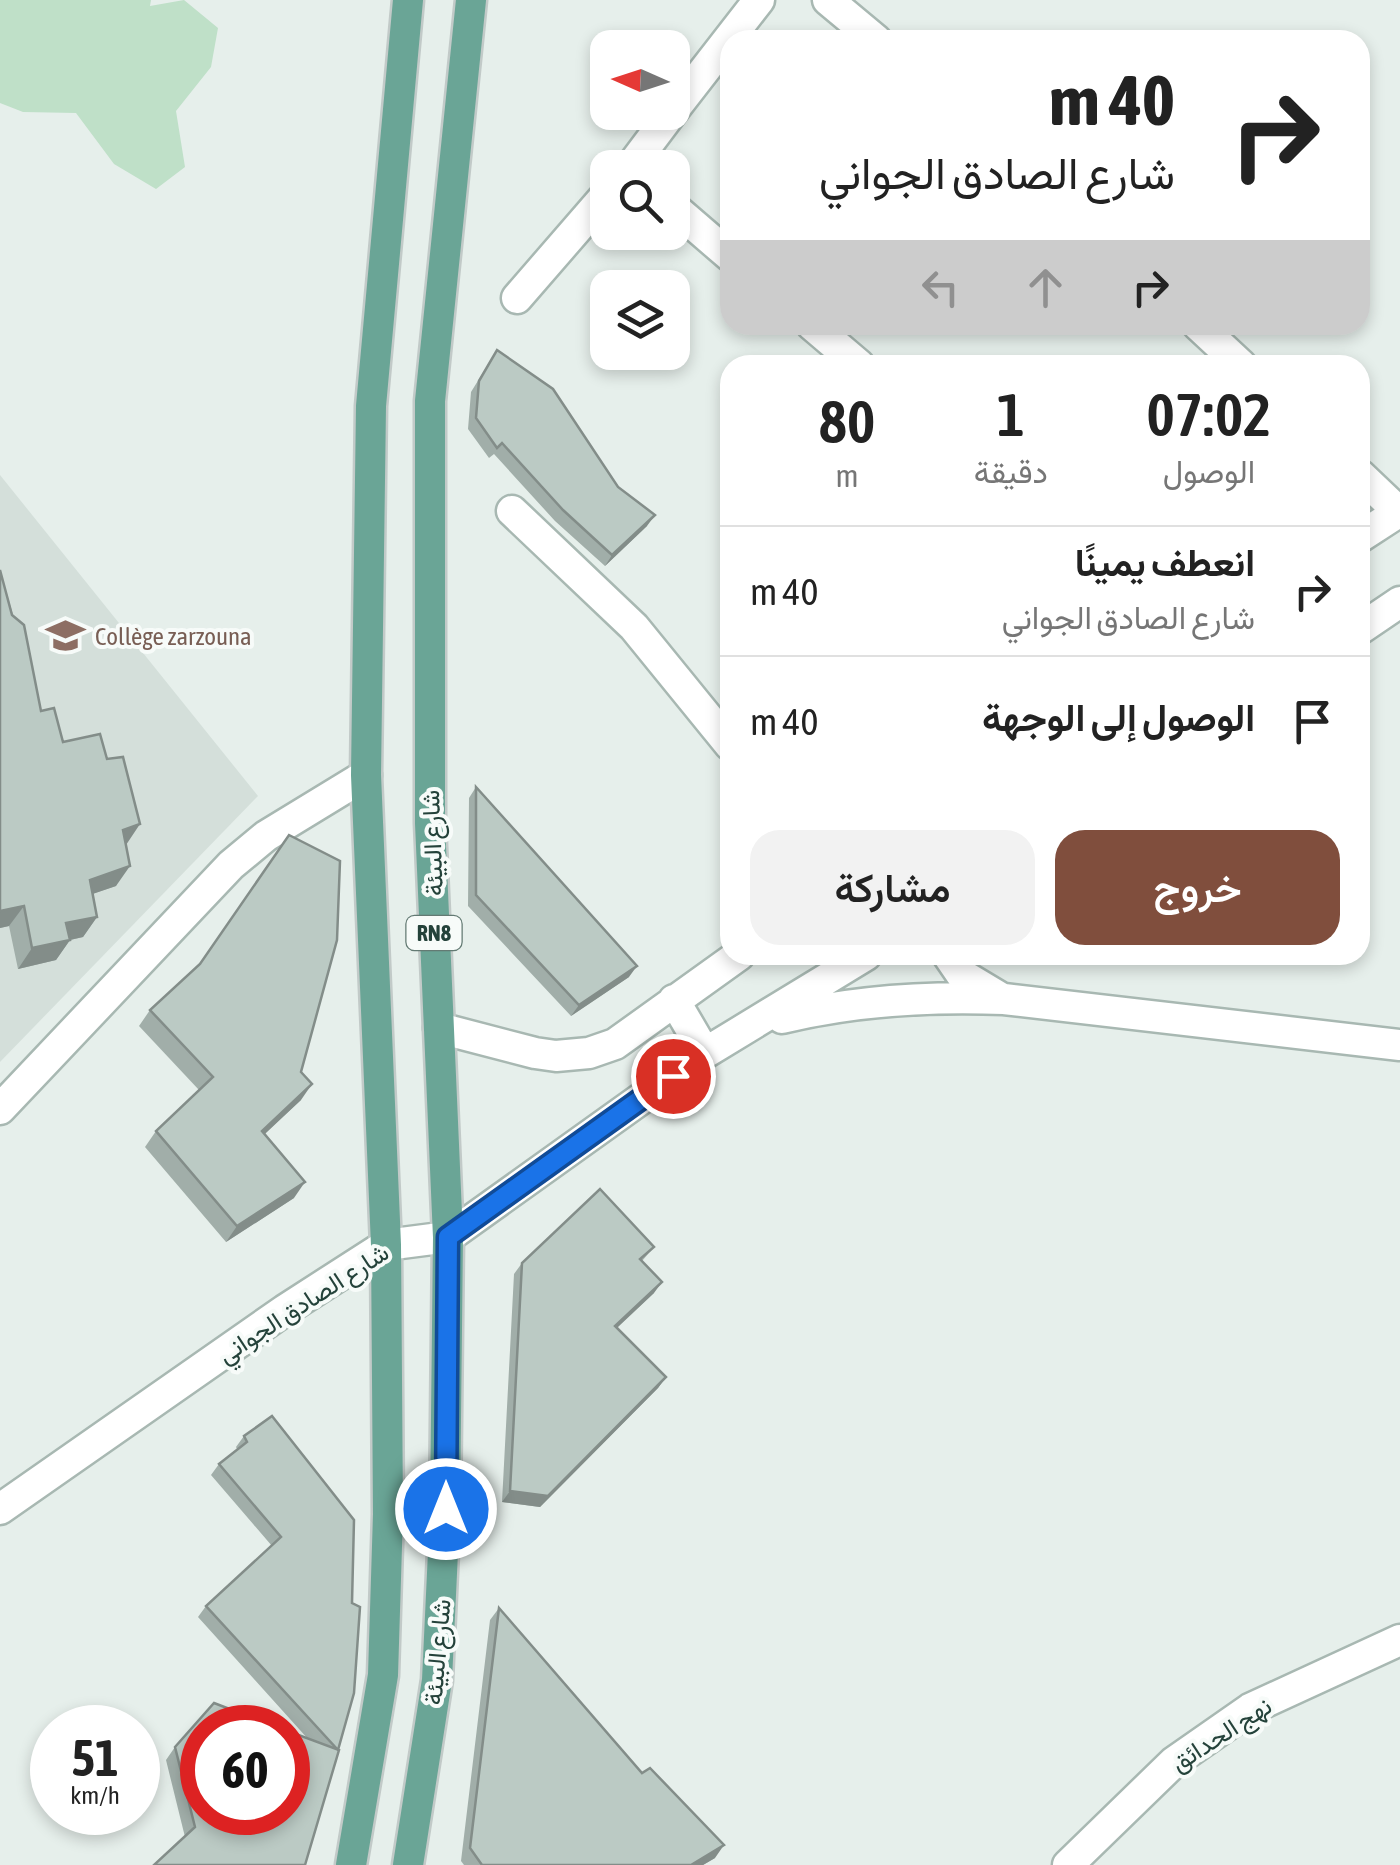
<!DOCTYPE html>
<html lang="ar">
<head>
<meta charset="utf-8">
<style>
	body { margin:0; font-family:"Asap Condensed",Vazirmatn,sans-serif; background:#f2f2f2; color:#222; direction:rtl; height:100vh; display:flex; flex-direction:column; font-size:38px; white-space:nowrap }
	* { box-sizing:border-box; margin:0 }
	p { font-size:32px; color:#767676 }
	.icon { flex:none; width:55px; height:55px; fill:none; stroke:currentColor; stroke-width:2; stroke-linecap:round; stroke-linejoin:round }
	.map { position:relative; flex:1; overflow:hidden; direction:ltr }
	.drawer { position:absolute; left:720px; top:355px; width:650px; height:610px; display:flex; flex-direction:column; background:#fff; border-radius:30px; box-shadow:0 5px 15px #0003; direction:rtl }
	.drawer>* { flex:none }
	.top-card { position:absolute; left:720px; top:30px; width:650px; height:305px; border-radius:30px; box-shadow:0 5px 15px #0003; direction:rtl; background:#fff; color:#222; overflow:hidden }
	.needle { width:65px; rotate:273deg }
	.controls { position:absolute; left:590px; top:30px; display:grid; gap:20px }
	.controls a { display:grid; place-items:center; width:100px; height:100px; border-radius:20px; background:#fff; box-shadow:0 5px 15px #0003; font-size:50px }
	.speed { position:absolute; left:30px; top:1705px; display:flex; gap:20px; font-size:50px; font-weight:700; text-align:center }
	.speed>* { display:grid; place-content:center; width:130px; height:130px; border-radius:50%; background:#fff; box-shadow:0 5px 15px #0003; line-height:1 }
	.speed small { font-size:25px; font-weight:400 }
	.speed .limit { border:15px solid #d22; background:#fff; color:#111 }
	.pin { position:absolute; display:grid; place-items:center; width:85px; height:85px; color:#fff; margin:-42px; border:5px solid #fff; border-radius:50%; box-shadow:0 2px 10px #0007 }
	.me { position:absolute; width:110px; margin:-55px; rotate:0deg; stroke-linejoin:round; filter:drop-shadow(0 0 8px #0008) }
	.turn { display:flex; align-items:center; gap:35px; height:210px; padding:0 30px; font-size:45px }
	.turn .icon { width:130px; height:130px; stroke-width:2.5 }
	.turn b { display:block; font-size:70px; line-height:85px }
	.lanes { display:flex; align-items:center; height:95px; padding:0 30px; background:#0003; justify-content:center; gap:50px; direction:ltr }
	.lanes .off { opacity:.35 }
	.eta { display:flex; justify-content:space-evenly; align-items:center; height:170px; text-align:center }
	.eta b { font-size:60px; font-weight:600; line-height:70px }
	.cta { display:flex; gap:20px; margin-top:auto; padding:20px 30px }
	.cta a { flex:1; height:115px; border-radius:30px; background:#804e3d; color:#fff; font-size:40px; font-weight:600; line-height:115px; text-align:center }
	.cta a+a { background:#f2f2f2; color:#222 }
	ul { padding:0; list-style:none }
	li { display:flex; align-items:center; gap:30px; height:130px; padding:0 30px; border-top:2px solid #e0e0e0 }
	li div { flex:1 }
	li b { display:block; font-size:38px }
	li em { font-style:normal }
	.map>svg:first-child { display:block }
</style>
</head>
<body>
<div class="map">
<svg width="1400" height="1865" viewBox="0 0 1400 1865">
	<rect width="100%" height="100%" fill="#e6efeb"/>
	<path fill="#d4dfda" d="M0,475l258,321 -258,266z"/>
	<path fill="#bfe0c8" d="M0,0h151l-1,6 34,-6 34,28 -7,39 -35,44 9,56 -29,22 -42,-25 -38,-51 -53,-1 -23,-9z"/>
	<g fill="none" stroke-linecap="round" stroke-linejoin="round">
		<defs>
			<path id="minor" d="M828,0l48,40
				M672,112l87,-112
				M630,168l42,-56
				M672,206l58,50
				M517,298l91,-105
				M812,325l47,40
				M1198,325l43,40
				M1360,475l39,37
				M512,511l122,116 96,118
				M1360,537l40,-26
				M1360,629l40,-27
				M948,955l13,19 40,24
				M674,1000l31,53
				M782,1018c74,-18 146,-22 222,-19l396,46
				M439,1028l96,25 21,3 33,-3 26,-9 124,-89
				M0,1109l231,-244 35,-29 100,-61
				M0,1509l285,-199 101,-65 62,-8 257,-184 161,-98
				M1068,1865l106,-103 76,-53 150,-69"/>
			<path id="major" d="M351,1865l32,-190 5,-161 -2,-269 -20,-470 5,-369 37,-406
				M408,1865l29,-185 8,-171 3,-272 -18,-414v-422l41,-401"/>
		</defs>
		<use href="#minor" stroke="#a8b8b2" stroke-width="35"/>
		<use href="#major" stroke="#c2cac8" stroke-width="35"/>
		<use href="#minor" stroke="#fff" stroke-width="30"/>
		<use href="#major" stroke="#6aa596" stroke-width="30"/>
	</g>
	<path fill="#a1aea9" d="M497,350l121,137 29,39 -42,40 -50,-45 -61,-67 -5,4 -21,-29 3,-37z
		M0,570l41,141 22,31 63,103 -10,41 -24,8 5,23 -14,20 -13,3 -14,20 -38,9 -9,-43 -9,2z
		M476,787l153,190 -58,39 -103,-110 1,-108z
		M150,1010l151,62v28l-37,34 30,64 -68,44 -81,-95 11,-16 43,-41 -60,-64z
		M654,1247l-12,14 12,32 -37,35 49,49 -8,11 -118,119 -38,-5 12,-228 8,-11z
		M272,1416l66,334 -153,87 -19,-77 9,-13 133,-8 -110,-122 8,-11 66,-60 -61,-71 8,-11 18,-15 -1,-2 8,-11z
		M499,1608l216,250 -12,7h-239l-3,-4 29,-241z"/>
	<path fill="#838d89" d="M655,515l-8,11 -42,40 7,-11z
		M140,824l-14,21 -3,-15z
		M130,866l-14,20 -41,14 15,-20z
		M24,906l-15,20 -9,2v-17z
		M97,917l-14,20 -31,7 14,-21z
		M70,940l-14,20 -38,9 14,-21z
		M637,966l-8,11 -58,39 8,-11z
		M312,1084l-11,16 -50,47 11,-16z
		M305,1182l-11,16 -68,44 11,-16z
		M662,1282l-8,11 -47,44 8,-11z
		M666,1377l-8,11 -118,119 -38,-5 8,-11z
		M724,1845l-9,13 -12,7h-12z"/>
	<path fill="#bbcac4" stroke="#838d89" stroke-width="2.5" d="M497,350l56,39 65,98 37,28 -43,40 -49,-45 -61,-67 -5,5 -21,-30 3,-37z
		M0,570l12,45 12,10 17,86 13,-3 9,34 37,-8 7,25 16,-2 17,67 -17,6 7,36 -40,14 7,37 -31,6 4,17 -38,8 -8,-42 -24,5z
		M476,787l161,179 -58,39 -103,-110z
		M289,835l51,26 -3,79 -36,132 11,12 -50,47 43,51 -68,44 -81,-95 57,-54 -63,-67 50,-46z
		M600,1189l54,58 -14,12 22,23 -47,44 51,51 -118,119 -38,-5 12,-228z
		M272,1416l82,104 -2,83 8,4 -6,86 -16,57 -132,-144 75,-69 -62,-73 28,-22 -3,-6z
		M499,1608l143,165 8,-5 74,77 -33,20h-209l-12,-17z
		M214,1703l65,25h-77v84h86v-81l51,19 -34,115h-151l41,-38 -20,-80z"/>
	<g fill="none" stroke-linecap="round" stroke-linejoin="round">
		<defs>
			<path id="route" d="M446,1509l2,-272 225,-161"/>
		</defs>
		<use href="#route" stroke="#114b97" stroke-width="25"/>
		<use href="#route" stroke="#1a73e8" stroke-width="18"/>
	</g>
	<defs>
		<symbol id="university-bare" viewBox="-9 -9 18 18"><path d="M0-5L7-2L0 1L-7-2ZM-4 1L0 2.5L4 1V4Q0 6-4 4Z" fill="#8d6e63" stroke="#f7fbf9" stroke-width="2.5" paint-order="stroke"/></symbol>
	</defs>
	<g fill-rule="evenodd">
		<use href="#university-bare" x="38" y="608" width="55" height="55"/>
	</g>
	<g text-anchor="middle" stroke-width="8" stroke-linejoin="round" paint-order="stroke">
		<rect fill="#f7fbf9" stroke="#637a73" stroke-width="2.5" x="406.5" y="916" width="55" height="34" rx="8"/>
		<g font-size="22" font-weight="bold" fill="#24423a">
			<text x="434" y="941">RN8</text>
		</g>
		<g font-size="25" fill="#785e54" stroke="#f7fbf9" text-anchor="start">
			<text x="95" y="645">Collège zarzouna</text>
		</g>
		<g font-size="25" fill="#24423a" stroke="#f7fbf9">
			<text transform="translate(432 843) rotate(-92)" y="9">شارع البيئة</text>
			<text transform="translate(303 1303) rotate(-33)" y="9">شارع الصادق الجواني</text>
			<text transform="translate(437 1652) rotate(-85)" y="9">شارع البيئة</text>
			<text transform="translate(1221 1734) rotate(-33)" y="9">نهج الحدائق</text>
		</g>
	</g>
</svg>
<div class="controls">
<a><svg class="needle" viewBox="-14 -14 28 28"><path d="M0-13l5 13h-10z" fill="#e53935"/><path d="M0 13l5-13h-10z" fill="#767676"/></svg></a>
<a><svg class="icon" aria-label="search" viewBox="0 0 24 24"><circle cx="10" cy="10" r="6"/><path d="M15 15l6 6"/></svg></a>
<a><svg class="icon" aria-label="layers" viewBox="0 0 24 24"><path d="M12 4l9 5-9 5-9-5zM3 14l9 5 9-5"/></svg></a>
</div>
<div class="speed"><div>51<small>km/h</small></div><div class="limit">60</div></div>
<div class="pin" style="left:673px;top:1076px;background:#d93025"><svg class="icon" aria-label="arrive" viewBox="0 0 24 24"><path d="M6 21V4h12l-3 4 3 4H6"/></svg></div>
<svg class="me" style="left:446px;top:1509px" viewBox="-20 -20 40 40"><circle r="17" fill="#1a73e8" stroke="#fff" stroke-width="3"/><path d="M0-11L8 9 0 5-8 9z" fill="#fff"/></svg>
<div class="top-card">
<div class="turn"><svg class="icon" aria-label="right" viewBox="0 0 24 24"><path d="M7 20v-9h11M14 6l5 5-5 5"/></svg><div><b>40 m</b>شارع الصادق الجواني</div></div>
<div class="lanes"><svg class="icon off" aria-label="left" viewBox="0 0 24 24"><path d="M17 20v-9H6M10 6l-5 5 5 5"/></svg><svg class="icon off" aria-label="ahead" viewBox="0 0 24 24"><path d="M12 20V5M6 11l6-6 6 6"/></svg><svg class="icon" aria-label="right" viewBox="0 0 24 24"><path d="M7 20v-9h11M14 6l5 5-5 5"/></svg></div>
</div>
<section class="drawer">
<div class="eta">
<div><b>07:02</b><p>الوصول</p></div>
<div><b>1</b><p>دقيقة</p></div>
<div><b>80</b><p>m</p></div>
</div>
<ul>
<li><svg class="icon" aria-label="right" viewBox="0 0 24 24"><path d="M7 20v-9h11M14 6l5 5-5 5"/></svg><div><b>انعطف يمينًا</b><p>شارع الصادق الجواني</p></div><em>40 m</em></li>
<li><svg class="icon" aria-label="arrive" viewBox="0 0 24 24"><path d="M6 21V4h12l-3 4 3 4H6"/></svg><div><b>الوصول إلى الوجهة</b></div><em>40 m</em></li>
</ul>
<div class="cta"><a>خروج</a><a>مشاركة</a></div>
</section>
</div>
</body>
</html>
